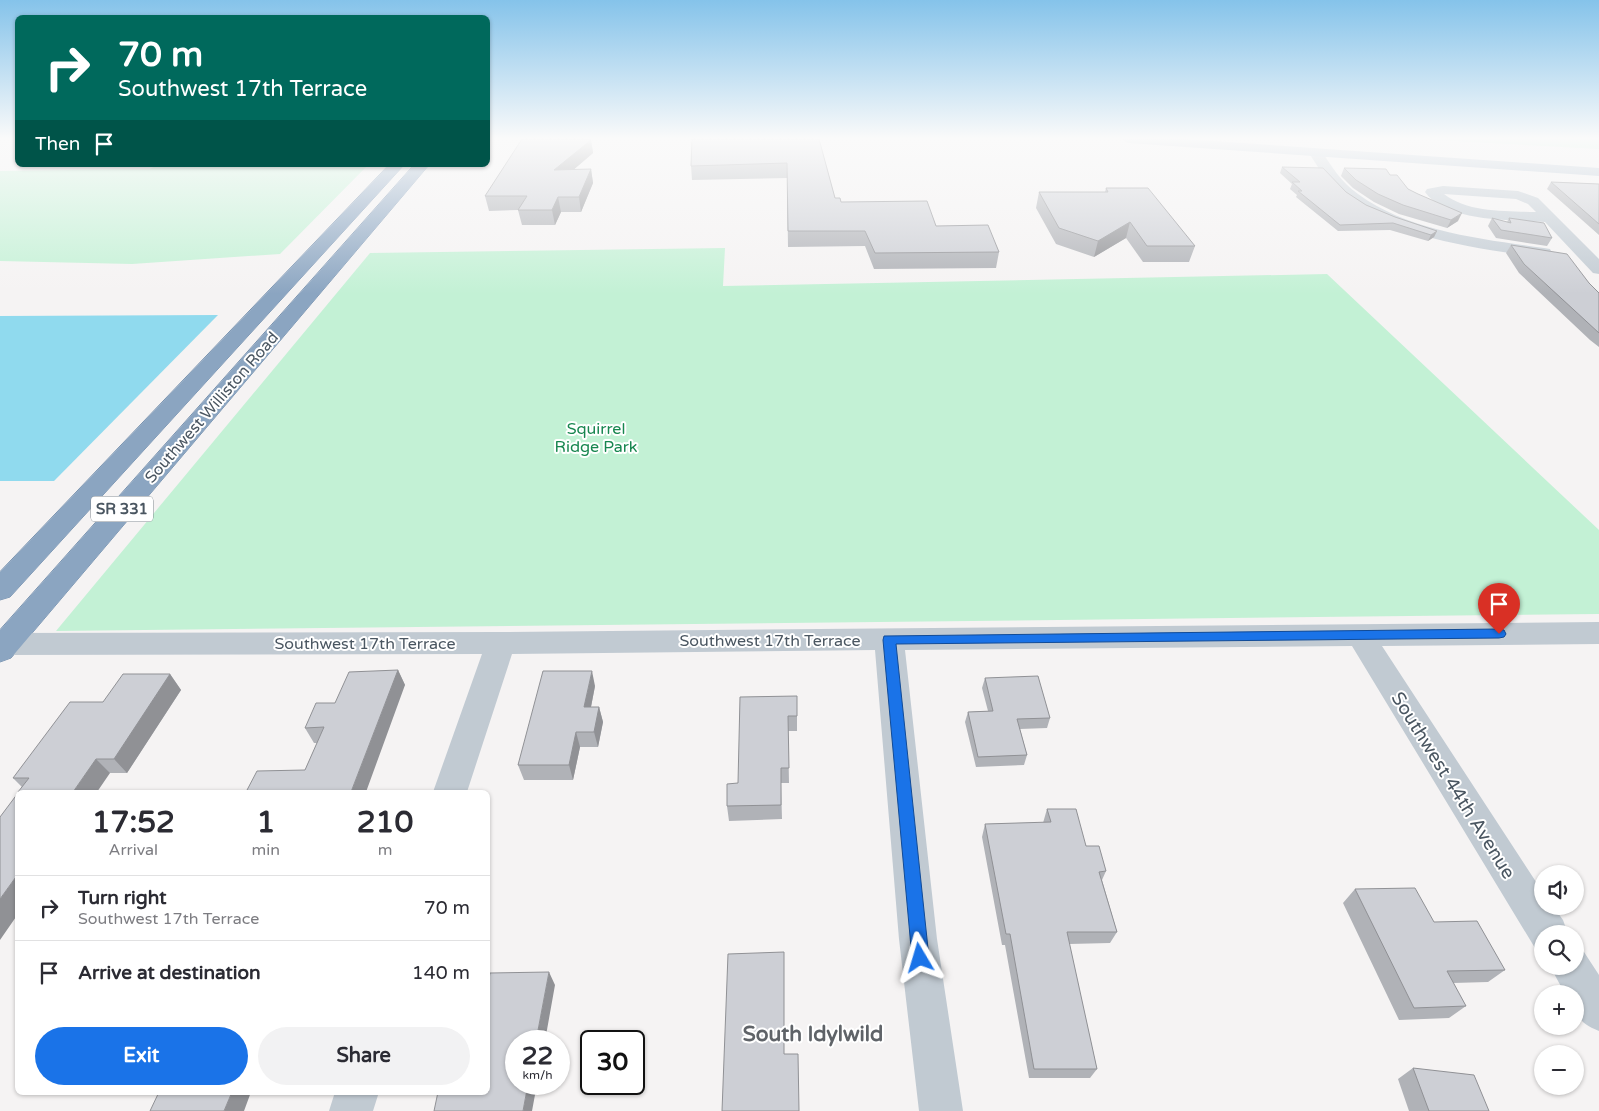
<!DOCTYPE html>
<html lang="en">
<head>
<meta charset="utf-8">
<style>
	body { margin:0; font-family:"Varela Round",sans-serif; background:#f2f2f3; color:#2b2b33; height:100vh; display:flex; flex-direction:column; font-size:19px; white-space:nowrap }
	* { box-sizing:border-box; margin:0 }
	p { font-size:16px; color:#7c7c81 }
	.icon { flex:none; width:28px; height:28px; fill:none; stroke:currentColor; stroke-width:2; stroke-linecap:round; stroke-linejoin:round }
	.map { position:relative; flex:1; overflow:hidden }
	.sheet { position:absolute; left:15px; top:790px; width:475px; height:305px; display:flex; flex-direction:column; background:#fff; border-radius:8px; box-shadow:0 1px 4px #0004 }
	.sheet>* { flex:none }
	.top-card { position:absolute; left:15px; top:15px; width:475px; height:152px; border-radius:8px; box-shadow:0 1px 4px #0004; background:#00695c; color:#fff; overflow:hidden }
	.tools { position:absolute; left:1534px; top:865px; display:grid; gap:10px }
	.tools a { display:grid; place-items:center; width:50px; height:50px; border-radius:50%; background:#fff; box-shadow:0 1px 4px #0004; font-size:25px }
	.speed { position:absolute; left:505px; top:1030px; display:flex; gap:10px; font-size:25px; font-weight:700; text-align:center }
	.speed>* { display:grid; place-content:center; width:65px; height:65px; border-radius:50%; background:#fff; box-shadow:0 1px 4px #0004; line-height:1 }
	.speed small { font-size:12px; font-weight:400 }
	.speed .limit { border:2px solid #111; border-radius:8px; background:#fff; color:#111 }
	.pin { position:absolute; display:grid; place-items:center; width:42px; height:42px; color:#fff; margin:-51px -21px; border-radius:50% 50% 50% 0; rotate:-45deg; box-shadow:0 0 5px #0007 }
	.pin .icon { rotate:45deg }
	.me { position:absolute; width:55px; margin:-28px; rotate:353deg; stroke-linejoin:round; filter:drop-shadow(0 0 4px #0008) }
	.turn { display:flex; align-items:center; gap:18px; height:105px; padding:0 20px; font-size:22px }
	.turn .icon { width:65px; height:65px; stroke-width:2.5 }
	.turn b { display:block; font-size:35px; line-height:42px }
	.then { display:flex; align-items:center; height:48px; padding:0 20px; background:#0003; gap:10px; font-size:19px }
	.eta { display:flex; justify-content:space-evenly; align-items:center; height:85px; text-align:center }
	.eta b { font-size:30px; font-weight:800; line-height:35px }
	.primary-button { display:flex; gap:10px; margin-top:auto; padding:10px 20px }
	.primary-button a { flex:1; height:58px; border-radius:30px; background:#1a73e8; color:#fff; font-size:20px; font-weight:800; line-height:58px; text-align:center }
	.primary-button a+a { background:#f2f2f3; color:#2b2b33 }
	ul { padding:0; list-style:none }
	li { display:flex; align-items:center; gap:15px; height:65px; padding:0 20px; border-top:1px solid #e1e1e2 }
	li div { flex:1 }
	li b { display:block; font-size:19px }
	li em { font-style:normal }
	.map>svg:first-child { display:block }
</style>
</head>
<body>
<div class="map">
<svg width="1599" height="1111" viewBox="0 0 1599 1111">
	<rect width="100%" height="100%" fill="#f5f3f3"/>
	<path fill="#c3f1d5" d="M1416,139h183v10z
		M157,165h211l-88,89 -148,10 -132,-3v-90l150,-2z
		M725,248l-2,38 604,-12 272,256v84l-1543,17 314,-378z"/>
	<path fill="#90daee" d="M218,315l-164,166h-54v-165z"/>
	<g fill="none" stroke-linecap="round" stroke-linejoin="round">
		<defs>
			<path id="highway" d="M389,165h15l-394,432 -10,3v-28z
				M414,165h15l-418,493 -11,4v-32z"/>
		</defs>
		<use href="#highway" stroke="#7690ad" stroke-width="1"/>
		<path fill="#c1cad2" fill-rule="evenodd" d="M1316,149l5,1c10,16 21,33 37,44 52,38 124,45 186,54l6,1 2,4 -2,4 -6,1c-63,-9 -144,-19 -197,-57 -16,-12 -27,-31 -38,-48z
			M1443,186l75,5 20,7 61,61v15l-6,-1 -48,-51c-33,-2 -99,0 -120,-30l2,-3zM1444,194l72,5 12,5 8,8c-29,-1 -68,1 -92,-18z
			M1599,622v22l-217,2 160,245v15h11l10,14 5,14h-26v16l-7,-2 -183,-302 -447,4 32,289 26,172h-44l-20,-172 -24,-289 -363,4 -45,138h-34l49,-138 -482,1v-22l501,-1z
			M1575,948l9,4 15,23v56c-20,-8 -24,-15 -24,-37h-10l-15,-28h25z
			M335,1092h44l-6,19h-44z"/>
		<path fill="#b3c2d1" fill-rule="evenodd" d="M1121,139h64l414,29v8l-471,-33z"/>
		<use href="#highway" fill="#8ba5c1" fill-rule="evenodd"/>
	</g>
	<path fill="#b0b2b7" d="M819,139l16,59 6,4 95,24 63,26 -3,16 -122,1 -9,-23 -77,1 -1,-69 -95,2 -1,-14z
		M591,140l2,13 -19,16h17l2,14 -12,29h-20l-6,13h-33l-4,-15 -29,1 -4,-15z
		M1282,167l64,25 20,13 29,12 42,14 -3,6 -6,4 -38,-11 -52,1 -42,-34 1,-2 -7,-6 2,-5 -12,-11z
		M1344,168l46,7 18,14 50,32 -11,7 -48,-14 -25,-12 -21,-14 -12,-12z
		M1551,182l48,2v51l-52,-46z
		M1106,188l89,58 -6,16h-46l-17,-24 -32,19 -38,-13 -20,-36 3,-16h66z
		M1492,218l15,4 2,-4 43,20 -5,8 -51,-8 -8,-12z
		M1511,245l78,38 10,10v54l-9,-7 -71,-67 -13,-20z
		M398,670l7,15 -100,85 12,-27h-3l-9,-15 30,-25z
		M170,674l11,16 -54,83h-17l-88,14 -9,-9 90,-76z
		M985,678l65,40 -3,10 -27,1 7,26 -3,10 -48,2 -11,-45 3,-10 20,-1 -6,-23z
		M595,686l-4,21h8l4,15 -5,25h-18l-7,33h-49l-6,-15z
		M797,696v35h-9l1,52h-8l1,36 -53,2 -2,-15 11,-23z
		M1047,809l39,37 20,25 -4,9 15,52 -7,11 -41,1 28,125 -7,9h-61l-24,-133h-3l-20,-108 3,-13 58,-1z
		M1355,889l79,33 71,48 -17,12 -35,1 13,23 -17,12 -50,2 -56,-117z
		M1413,1068l76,43h-80l-11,-32z"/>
	<path fill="#909195" d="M591,140l2,13 -36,31 -3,-14z
		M591,169l2,14 -12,29 -2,-15z
		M558,197l3,15 -6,13 -3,-15z
		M1462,213l-4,8 -11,7 4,-8z
		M1130,222l-4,16 -32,19 4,-16z
		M1437,231l-3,6 -6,4 3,-6z
		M398,670l7,15 -39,107h-15z
		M592,671l3,15 -7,36 -4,-15z
		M170,674l11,16 -54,83 -13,-14z
		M599,707l4,15 -5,25 -4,-15z
		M576,732l4,15 -7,33 -4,-15z
		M96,759l14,14 -13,19h-24z
		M18,874v40l-18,26v-41z
		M549,972l6,13 -10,56h-9z
		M528,1084h9l-5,27h-9z
		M232,1092h19l-7,19h-20z"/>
	<path fill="#cdcfd5" stroke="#909195" d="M522,139h61l8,1 -37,30 37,-1 -12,28h-21l-6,13h-34l9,-14h-42z
		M692,139h127l16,59h5l1,4 86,-1 9,25 52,-1 11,27 -124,1 -10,-22h-77l-1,-68 -96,3z
		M1282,167l41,1 23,24 20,13 29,12 42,14 -6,4 -38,-12 -53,2 -42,-34h4l-10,-9h8z
		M1344,168l42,1 4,6h7l11,14 10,5 44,19 -11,7 -48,-15 -25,-11 -22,-14z
		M1551,182l48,2v40z
		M1106,188h42l47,58h-48l-17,-24 -32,19 -39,-13 -20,-36h69z
		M1492,218l19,5 -2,-5 35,5 8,15 -51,-8z
		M1511,245l56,9 22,29 10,10v40l-75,-69z
		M398,670l-47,122h-105l11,-21 48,-1 19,-43 -19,1 11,-25h19l14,-31z
		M543,671h49l-8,36h15l-5,25h-18l-7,33h-51z
		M123,674h47l-56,85h-18l-23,33h-55l11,-14h-16l57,-76h33z
		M1038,676l12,42 -33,1 10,36 -49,2 -10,-45 25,-1 -8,-33z
		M797,696v20h-9l1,52h-8v37l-54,1v-22l11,-1 2,-86z
		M18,793v81l-18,25v-82z
		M1047,809h29l10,37h13l7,25 -7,1 18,60h-50l30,137h-63l-24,-135h-4l-21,-110 66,-2z
		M1415,888l19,34 43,-1 28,49 -58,1 19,35 -52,2 -59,-119z
		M784,952v102h14l1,57h-77l6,-157z
		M549,972l-13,69h-20v43h12l-5,27h-89l4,-19h50v-107l2,-12z
		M1413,1068l61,7 15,36h-60z
		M159,1092h73l-8,19h-74z"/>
	<linearGradient id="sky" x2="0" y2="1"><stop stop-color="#85c3ea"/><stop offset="0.47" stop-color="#fafafa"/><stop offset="1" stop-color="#fafafa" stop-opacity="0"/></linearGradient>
	<rect width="1599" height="294" fill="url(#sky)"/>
	<path fill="#1a73e8" stroke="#114b97" d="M1499,629l5,1 2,4 -2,3 -5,1 -603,6 33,314 -3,6 -6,2 -6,-2 -2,-6 -29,-318 1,-4z"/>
	<g text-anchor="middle" stroke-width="4" stroke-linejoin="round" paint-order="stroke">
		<rect fill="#fff" stroke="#808990" stroke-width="1" x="91" y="496.5" width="62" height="25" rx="4"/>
		<g font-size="15" font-weight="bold" fill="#4a5661">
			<text x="122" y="514">SR 331</text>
		</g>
		<g font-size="16" fill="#4a5661" stroke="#fff">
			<text transform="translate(211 407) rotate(-49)" y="6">Southwest Williston Road</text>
			<text x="770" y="646">Southwest 17th Terrace</text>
			<text x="365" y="649">Southwest 17th Terrace</text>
		</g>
		<g font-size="16" fill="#17864f" stroke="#fff">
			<text x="596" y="434">Squirrel<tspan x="596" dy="18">Ridge Park</tspan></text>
		</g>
		<g font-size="19" fill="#4a5661" stroke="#fff">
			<text transform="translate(1454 785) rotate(58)" y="7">Southwest 44th Avenue</text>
		</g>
		<g font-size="21" font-weight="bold" fill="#5f6368" stroke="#fff">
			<text x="813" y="1041">South Idylwild</text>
		</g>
	</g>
</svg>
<div class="tools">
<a><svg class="icon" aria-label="sound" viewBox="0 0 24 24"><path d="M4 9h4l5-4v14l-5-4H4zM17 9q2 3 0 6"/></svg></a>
<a><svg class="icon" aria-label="search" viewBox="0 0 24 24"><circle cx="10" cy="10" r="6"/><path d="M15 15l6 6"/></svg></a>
<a>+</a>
<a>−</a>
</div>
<div class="speed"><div>22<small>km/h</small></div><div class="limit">30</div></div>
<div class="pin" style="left:1499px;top:634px;background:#d93025"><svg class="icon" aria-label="arrive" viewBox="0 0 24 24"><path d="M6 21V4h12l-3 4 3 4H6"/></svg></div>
<svg class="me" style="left:920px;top:958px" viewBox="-20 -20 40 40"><path d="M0-17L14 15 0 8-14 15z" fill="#1a73e8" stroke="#fff" stroke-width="4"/></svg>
<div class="top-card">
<div class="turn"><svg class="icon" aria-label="right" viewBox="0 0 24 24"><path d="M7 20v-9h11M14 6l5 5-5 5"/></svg><div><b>70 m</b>Southwest 17th Terrace</div></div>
<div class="then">Then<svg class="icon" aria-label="arrive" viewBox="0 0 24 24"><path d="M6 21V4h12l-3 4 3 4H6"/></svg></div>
</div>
<section class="sheet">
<div class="eta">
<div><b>17:52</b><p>Arrival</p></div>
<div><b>1</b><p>min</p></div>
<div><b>210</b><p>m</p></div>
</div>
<ul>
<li><svg class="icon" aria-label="right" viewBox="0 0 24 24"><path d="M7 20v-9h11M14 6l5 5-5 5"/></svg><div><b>Turn right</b><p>Southwest 17th Terrace</p></div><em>70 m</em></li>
<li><svg class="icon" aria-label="arrive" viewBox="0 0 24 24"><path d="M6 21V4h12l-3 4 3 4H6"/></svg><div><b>Arrive at destination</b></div><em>140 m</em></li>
</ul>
<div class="primary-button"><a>Exit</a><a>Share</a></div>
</section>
</div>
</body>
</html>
